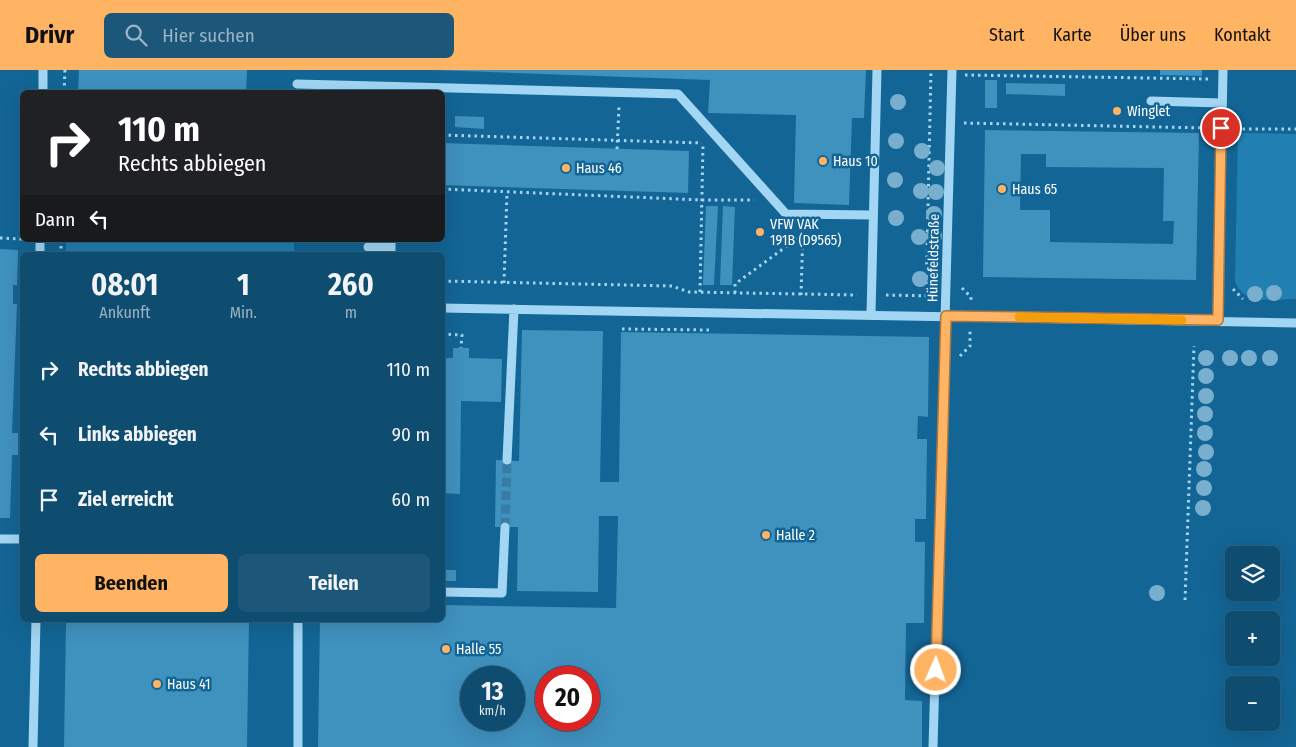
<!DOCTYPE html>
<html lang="de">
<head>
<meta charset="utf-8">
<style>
	body { margin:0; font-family:"Fira Sans Condensed",sans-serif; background:#1c5678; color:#f1f3f6; height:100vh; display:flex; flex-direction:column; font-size:19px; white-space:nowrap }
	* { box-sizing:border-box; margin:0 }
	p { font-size:16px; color:#9bb4c3 }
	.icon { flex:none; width:28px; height:28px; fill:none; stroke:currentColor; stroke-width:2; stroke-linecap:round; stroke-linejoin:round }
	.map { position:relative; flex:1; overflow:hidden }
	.panel { position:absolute; left:20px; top:182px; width:425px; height:370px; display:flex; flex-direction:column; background:#0e4c70; border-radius:8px; box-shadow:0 5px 20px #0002,0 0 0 1px #2e6383 }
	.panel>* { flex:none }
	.hud { position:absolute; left:20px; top:20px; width:425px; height:152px; border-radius:8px; box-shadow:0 5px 20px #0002,0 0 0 1px #2e6383; background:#202124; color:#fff; overflow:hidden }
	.fabs { position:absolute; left:1225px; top:476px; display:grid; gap:10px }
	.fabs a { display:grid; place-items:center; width:55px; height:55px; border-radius:8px; background:#0e4c70; box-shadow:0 5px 20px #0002,0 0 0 1px #2e6383; font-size:25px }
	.speed { position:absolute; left:460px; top:596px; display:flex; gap:10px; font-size:25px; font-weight:700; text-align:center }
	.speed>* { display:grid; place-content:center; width:65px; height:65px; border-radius:50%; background:#0e4c70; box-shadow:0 5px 20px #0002,0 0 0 1px #2e6383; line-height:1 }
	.speed small { font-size:12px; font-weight:400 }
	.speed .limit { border:8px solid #d22; background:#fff; color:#111 }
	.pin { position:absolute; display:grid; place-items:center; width:42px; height:42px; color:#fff; margin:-21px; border:2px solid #fff; border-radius:50%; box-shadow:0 1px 5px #0007 }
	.me { position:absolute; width:55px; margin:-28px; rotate:2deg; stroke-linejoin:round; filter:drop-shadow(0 0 4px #0008) }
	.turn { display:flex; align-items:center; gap:18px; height:105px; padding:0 15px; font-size:22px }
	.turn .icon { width:65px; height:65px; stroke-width:2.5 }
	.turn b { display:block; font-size:35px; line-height:42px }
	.then { display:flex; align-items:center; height:48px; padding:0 15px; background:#0003; gap:10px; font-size:19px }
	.eta { display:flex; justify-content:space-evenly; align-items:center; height:85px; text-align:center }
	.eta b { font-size:30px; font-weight:700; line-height:35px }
	.action { display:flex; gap:10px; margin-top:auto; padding:10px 15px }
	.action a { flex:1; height:58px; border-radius:8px; background:#ffb464; color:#111; font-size:20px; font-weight:700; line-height:58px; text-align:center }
	.action a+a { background:#1c5678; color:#f1f3f6 }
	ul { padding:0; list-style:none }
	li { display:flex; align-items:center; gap:15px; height:65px; padding:0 15px }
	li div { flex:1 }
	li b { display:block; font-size:19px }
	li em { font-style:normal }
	header { display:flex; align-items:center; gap:30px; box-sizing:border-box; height:70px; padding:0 25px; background:#ffb464; color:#111 }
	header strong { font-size:24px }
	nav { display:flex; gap:28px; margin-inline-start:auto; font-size:18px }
	.search { width:350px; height:45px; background:#1c5678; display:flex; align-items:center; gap:12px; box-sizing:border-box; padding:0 18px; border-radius:8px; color:#9bb4c3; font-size:19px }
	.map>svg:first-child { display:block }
</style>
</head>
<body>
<header>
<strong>Drivr</strong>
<div class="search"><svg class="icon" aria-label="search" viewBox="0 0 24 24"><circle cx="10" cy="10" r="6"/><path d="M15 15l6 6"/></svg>Hier suchen</div>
<nav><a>Start</a><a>Karte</a><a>Über uns</a><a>Kontakt</a></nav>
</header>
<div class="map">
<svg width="1296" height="677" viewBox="0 0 1296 677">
	<rect width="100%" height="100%" fill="#136595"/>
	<path fill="#217fb2" d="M1238,63l58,1v165c-21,0 -53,7 -61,-18z
		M66,170h228v15h-228z"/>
	<path fill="#3f91be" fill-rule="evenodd" d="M79,0h168l-1,22h-168z
		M433,0h433l-2,48h-12l-3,87 -55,-2 2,-88 -88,-2 2,-33z
		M1160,0h42v6l-42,-1z
		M985,10h12v28h-12z
		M1006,13l59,1v12l-59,-2z
		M455,46l29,1v12l-29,-2z
		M985,60l214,3 -3,147 -213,-3zM1021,84h25v13l118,1 -1,53h11l-1,23 -123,-2v-32h-30z
		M442,73l247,8 -1,42 -246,-8z
		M706,136h12l-4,79h-11z
		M723,136l12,1 -3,78h-12z
		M0,179l18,1 -1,35h-4v19h4l-5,129h6v22h-6l-2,63h-10z
		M522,260l81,1 -3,151h19l2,-150 308,5 -1,80 -10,-1 -1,23h10l-1,80h-11v23h10l-1,81h-18l-1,77 17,1v46h-604l2,-127h122v-15l174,3 2,-92h-19l-1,76 -81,-1 1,-64h-23l1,-67 23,1zM471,608h43v42h-43zM546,608h43v42h-43z
		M453,278h16v10l33,1 -1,43 -40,-1 -1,93 -18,-1v-135h11z
		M442,500h14v11h-14z
		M66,550h183l-2,127h-183z"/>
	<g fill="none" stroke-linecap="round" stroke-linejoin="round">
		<path stroke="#367ca5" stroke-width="9" stroke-dasharray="9 4.5" stroke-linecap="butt" d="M505,457l2,-67"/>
		<path stroke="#a2d6f3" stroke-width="3" stroke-dasharray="2.5 4" stroke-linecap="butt" d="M965,5l244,4
			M64,22l1,-22
			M964,53l243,5
			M1236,59h60
			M442,65l260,8
			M617,79l2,-43
			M442,119l260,11h52
			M0,168l22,1
			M61,185v-15
			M442,211l230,5 17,6 168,3
			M504,213l3,-91
			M962,218l9,9v6
			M1233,219l10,10
			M700,222l3,-149
			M735,223v-9l67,-49
			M801,225l2,-66
			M886,225l46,1
			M926,227l5,-227
			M622,259l89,1
			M442,264l20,1 -1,13
			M960,286l10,-10v-15
			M1185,530l9,-254"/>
		<path stroke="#a2d6f3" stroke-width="9" d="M297,14l381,10 108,120 87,1
			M43,22v-22
			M1151,31l71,2
			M368,177h23
			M40,185v-15
			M391,185v-15
			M442,238l854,15
			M871,244l6,-244
			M1218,250l5,-250
			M507,390l7,-151
			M0,469h22
			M442,522l60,1 3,-66
			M33,677l3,-127
			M298,677v-127
			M933,677l19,-677"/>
	</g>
	<g fill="#78afce">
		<circle cx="898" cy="32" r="8"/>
		<circle cx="896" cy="71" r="8"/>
		<circle cx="922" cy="81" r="8"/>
		<circle cx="937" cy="98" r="8"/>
		<circle cx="895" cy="110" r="8"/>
		<circle cx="921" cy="121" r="8"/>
		<circle cx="936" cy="122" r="8"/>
		<circle cx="934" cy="144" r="8"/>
		<circle cx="896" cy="148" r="8"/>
		<circle cx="934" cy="166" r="8"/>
		<circle cx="919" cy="167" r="8"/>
		<circle cx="920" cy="209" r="8"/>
		<circle cx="1274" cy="223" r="8"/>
		<circle cx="1255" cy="224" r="8"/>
		<circle cx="1206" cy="288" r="8"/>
		<circle cx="1230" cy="288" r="8"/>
		<circle cx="1249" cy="288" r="8"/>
		<circle cx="1270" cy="288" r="8"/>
		<circle cx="1206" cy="306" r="8"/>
		<circle cx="1206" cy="326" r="8"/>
		<circle cx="1205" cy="344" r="8"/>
		<circle cx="1205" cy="363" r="8"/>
		<circle cx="1206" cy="382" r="8"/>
		<circle cx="1204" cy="399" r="8"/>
		<circle cx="1204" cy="418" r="8"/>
		<circle cx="1203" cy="438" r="8"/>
		<circle cx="1157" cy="523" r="8"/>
	</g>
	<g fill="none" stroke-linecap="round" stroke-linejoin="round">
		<defs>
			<path id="route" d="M936,600l10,-354 272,4 3,-192"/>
		</defs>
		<use href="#route" stroke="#a67541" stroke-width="12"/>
		<use href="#route" stroke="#ffb464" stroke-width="9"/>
		<path stroke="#f59e0b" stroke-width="9" d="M1019,247l163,3"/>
	</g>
	<g fill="#ffb464" stroke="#136595" stroke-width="2">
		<circle cx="1117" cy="41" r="5"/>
		<circle cx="823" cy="91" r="5"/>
		<circle cx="566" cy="98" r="5"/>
		<circle cx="1002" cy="119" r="5"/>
		<circle cx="760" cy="162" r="5"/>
		<circle cx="766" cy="465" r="5"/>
		<circle cx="446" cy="579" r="5"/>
		<circle cx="157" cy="614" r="5"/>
	</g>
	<g text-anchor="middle" stroke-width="5" stroke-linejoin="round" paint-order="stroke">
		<g font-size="14" fill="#fff" stroke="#136595" text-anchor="start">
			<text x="1127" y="46">Winglet</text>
			<text x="833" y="96">Haus 10</text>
			<text x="576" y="103">Haus 46</text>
			<text x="1012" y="124">Haus 65</text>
			<text x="770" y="159">VFW VAK<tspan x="770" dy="16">191B (D9565)</tspan></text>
			<text x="776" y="470">Halle 2</text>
			<text x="456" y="584">Halle 55</text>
			<text x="167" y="619">Haus 41</text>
		</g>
		<g font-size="14" fill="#fff" stroke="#136595">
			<text transform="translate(933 188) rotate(-89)" y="5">Hünefeldstraße</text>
		</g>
	</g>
</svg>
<div class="fabs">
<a><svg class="icon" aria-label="layers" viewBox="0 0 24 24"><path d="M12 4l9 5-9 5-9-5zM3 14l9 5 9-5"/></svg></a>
<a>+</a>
<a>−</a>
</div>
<div class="speed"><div>13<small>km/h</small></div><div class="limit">20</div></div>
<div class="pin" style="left:1221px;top:58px;background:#d93025"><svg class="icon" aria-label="arrive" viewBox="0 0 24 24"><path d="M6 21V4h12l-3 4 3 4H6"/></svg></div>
<svg class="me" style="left:936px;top:600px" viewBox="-20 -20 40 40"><circle r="17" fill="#ffb464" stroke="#fff" stroke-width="3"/><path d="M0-11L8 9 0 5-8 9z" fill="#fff"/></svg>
<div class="hud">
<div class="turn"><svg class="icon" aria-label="right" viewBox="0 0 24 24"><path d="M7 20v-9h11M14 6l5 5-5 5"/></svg><div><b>110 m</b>Rechts abbiegen</div></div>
<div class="then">Dann<svg class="icon" aria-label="left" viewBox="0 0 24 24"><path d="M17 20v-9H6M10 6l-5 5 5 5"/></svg></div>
</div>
<section class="panel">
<div class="eta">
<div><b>08:01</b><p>Ankunft</p></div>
<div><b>1</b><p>Min.</p></div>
<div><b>260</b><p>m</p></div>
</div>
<ul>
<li><svg class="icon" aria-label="right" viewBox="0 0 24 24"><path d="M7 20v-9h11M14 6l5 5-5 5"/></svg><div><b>Rechts abbiegen</b></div><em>110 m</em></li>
<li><svg class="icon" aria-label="left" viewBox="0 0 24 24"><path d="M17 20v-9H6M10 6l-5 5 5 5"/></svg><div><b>Links abbiegen</b></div><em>90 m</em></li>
<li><svg class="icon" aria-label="arrive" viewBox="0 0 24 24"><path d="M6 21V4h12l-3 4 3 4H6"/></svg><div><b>Ziel erreicht</b></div><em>60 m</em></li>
</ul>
<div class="action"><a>Beenden</a><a>Teilen</a></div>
</section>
</div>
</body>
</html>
